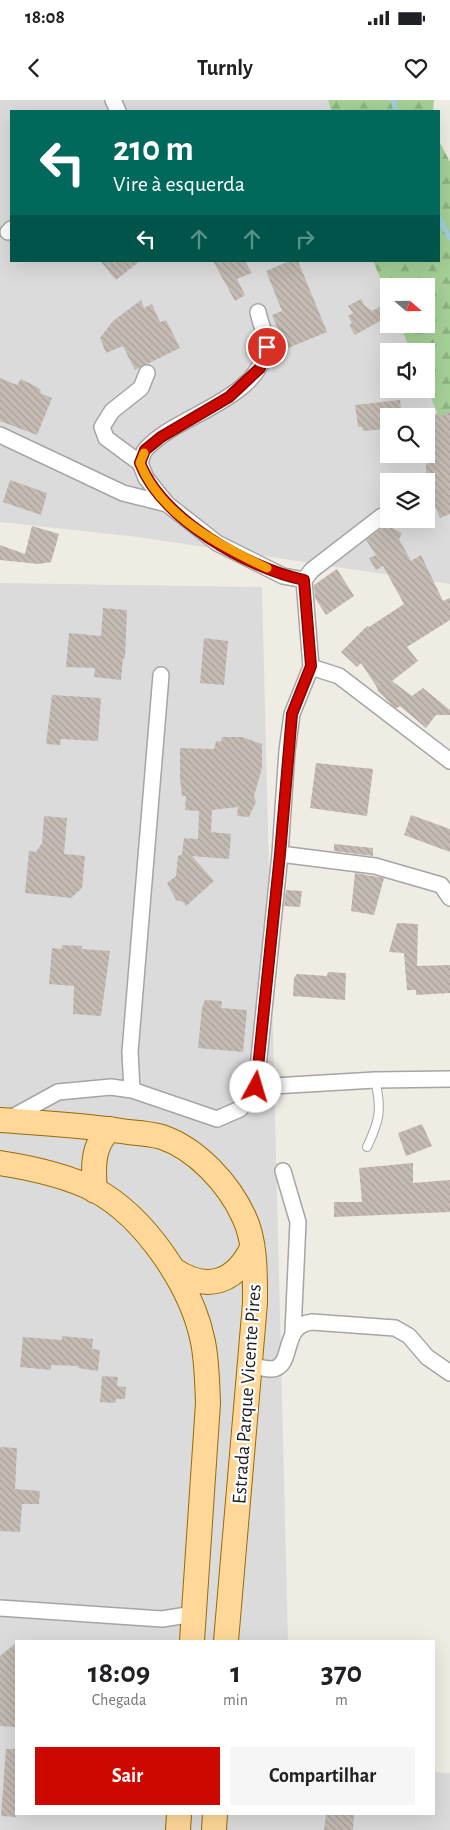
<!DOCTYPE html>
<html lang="pt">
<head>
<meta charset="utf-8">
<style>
	body { margin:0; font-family:"Alegreya Sans",sans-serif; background:#f6f6f6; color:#202124; height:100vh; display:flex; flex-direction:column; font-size:19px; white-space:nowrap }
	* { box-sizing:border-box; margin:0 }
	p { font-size:16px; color:#757577 }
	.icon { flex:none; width:28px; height:28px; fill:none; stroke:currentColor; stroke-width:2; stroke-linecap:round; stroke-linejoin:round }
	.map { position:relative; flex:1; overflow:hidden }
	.sheet { position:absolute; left:15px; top:1540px; width:420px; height:175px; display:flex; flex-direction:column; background:#fff; border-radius:0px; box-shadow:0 5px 20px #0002 }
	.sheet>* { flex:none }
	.top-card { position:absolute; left:10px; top:10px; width:430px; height:152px; border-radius:0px; box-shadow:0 5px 20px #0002; background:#00695c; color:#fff; overflow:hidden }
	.needle { width:32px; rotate:110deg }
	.tools { position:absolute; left:380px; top:178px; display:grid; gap:10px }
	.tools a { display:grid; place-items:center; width:55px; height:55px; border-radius:0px; background:#fff; box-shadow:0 5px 20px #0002; font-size:25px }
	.pin { position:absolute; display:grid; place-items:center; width:42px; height:42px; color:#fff; margin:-21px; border:2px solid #fff; border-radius:50%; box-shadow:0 1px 5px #0007 }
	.me { position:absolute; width:55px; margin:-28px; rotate:6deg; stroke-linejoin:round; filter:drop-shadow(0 0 4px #0008) }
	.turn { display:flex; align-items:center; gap:18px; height:105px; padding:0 20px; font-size:22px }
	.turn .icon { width:65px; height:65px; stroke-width:2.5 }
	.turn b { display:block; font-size:35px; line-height:42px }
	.lanes { display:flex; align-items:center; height:48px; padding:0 20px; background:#0003; justify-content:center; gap:25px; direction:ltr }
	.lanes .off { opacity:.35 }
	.eta { display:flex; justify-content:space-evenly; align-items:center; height:85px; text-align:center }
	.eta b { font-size:30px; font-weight:700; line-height:35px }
	.primary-button { display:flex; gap:10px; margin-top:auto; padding:10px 20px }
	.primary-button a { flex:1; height:58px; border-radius:0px; background:#cc0800; color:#fff; font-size:20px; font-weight:700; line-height:58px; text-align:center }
	.primary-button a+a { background:#f6f6f6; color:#202124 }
	.status { display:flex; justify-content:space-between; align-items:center; height:35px; padding:0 25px; background:#fff; direction:ltr }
	.status svg { height:14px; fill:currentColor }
	header { display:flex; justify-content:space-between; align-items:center; height:65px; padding:0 20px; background:#fff; font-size:22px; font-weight:700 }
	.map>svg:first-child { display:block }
</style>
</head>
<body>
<div class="status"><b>18:08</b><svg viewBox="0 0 49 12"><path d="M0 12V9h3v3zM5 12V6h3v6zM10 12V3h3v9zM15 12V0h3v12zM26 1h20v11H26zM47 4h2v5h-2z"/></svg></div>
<header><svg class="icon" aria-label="back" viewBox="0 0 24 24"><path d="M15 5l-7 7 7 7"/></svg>Turnly<svg class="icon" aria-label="heart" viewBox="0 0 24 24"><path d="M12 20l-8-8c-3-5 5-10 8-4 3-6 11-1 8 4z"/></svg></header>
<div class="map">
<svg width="450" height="1730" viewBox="0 0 450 1730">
	<defs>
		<pattern id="forest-firs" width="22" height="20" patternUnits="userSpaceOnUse" patternTransform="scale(1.25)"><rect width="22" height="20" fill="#a5d097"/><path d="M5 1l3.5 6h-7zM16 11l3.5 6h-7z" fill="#8eb282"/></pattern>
		<pattern id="building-back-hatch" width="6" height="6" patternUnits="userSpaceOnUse" patternTransform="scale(1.25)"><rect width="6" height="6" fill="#c4bbb3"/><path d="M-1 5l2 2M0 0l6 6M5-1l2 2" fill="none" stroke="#a8a09a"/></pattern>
	</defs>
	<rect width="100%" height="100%" fill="#efece3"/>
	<path fill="#dcdbdb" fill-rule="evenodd" d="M0,0h328l3,11h-320v150h362l16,38v25h10l12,27h-22v38l37,-2 14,32 10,14v151l-312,-47 -138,-15zM389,316h37v38h-37zM389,381h37v38h-37z
		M0,483l262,4 26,1054h-272v173h418v-42l16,1v57h-450z"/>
	<path fill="url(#forest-firs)" d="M328,0h106l-1,11h-102z
		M439,41l11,21v271l-10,-14 -14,-32v-36h-15l-12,-27h27v-38h-37v13l-16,-38h66z"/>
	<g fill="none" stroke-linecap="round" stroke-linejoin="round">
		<path stroke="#a2cede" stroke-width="5" d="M393,0l3,11
			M439,118l11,20"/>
	</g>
	<path fill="url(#building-back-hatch)" d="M100,161h40l-24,19z
		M213,161h32l7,12 -15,6 8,16 -10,6z
		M289,161h9l29,71 -41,17 -14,-34 10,-4 -16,-40z
		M361,199l4,7 7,5 11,-6 6,11 -34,19 -6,-10 3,-2 -4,-7 5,-3 -5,-7z
		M141,200l3,8 8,-4 8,18 6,-2 14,28 -45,22 -12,-24 -17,7 -6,-15 13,-17z
		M0,278l17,7 4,-6 16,8 4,3 -1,3 12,5 -15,37 -37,-14z
		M400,300l2,16h-13v13l-26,2 -1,-4h-4l-3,-22z
		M450,311v103l-10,4 -7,-17h-2l-5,-9v-66l12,-14 2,5z
		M10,380l37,13 -6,22 -38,-13z
		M386,425l16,8 -3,6 12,22 10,-6 22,46 7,-3v22l-43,27 11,14 -26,20 20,15 11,-8 27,22v5h-14l-10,13 -26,-22 -3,2 -3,-1 -17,-17 1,-1 -17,-26 -4,4 -16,-15 26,-26 2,1 35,-23 -21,-38 -7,4 -7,-12 7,-3 -10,-15z
		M32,426l27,8 -8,28 -12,2 -39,-4v-15l25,9z
		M337,469l17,27 -28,19 -11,-17 -1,-13z
		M103,508l24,2 -2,49 -2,-1 -2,22 -27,-3 1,-9 -29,-1 3,-34 32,3z
		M204,538l24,3 -4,44 -24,-2z
		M52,595l49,3 -3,43 -37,-2 -1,6 -14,-1z
		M222,637h20l20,7v24l-8,28 2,6 -7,15 -12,-1 1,-9 -26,3 -1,22 20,2 -2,25 -37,-3 22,25 -28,25 -3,-4 -7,-2 -9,-17 9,-7 2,-20 4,-2 2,-16 14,1 1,-28 -14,-1 1,-14h-4l-2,-18v-30l34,1 2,-8 5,1z
		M316,663l57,6 -6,47 -57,-8z
		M411,715l39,14v23l-46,-17z
		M44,716l23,2 -3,36 21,2 -3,32 -11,10 -46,-5 4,-42 7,1 6,-9z
		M334,744l39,4v8l-39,-5z
		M355,773l29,5 -10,37 -23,-4z
		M286,790l16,1 -2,16 -16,-1z
		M397,823l21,1 -1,42 33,-1v28l-34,2v-5h-9l-3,-37 -15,-1z
		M62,845l20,1v3l28,2 -9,65 -28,-2 1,-28 -25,-2 3,-36 10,1z
		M328,872l18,1 -1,27 -52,-4 1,-18 3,-4 30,2z
		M205,900l17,1 -1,7 26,2 -4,42 -45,-4 4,-40z
		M422,1024l10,22 -26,10 -8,-23z
		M413,1063v20l37,-3v32l-116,5v-15h28l-3,-34z
		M62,1236l31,3 -1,10 8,1 -2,21 -20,-3 1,-2 -28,-1v5l-31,-3 3,-30 39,3z
		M102,1276l16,1 -1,9 9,1 -1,12h-9l-1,4 -15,-1z
		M0,1347l17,1 -2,41 25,2 -1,13h-17l-2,28 -20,-1z
		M16,1543v84l-16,-1v-70z
		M6,1649h10v68l-15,-1z
		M326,1714h28l-1,16h-29z"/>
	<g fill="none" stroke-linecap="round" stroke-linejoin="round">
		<defs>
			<path id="lane" d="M367,1047c13,-27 15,-38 8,-67"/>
			<path id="street" d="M113,0l5,11
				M8,132l3,-3
				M0,335l123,58 44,11 50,39 66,33 21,4 7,87 -19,47 -5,37 -7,103 -24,233 -16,22 -23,10 -85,-29 -21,-3 -53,5 -49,27
				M140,363l-34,-25 -4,-11 10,-16 29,-23 6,-15
				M167,404l-21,-26 -6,-15c2,-5 3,-11 6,-14 30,-34 111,-48 120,-100 2,-10 -6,-26 -8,-37
				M304,480l8,-10 70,-54
				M311,567l28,9 111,85
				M280,754l95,12 66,19 9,13
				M256,987l119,-7 75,-1
				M132,990l-2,-38 31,-377
				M283,1071l15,51 -5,110
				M248,1265c7,1 16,4 24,4 23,-2 8,-44 40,-47l83,6 14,8 18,21 23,16
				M0,1508l162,11 32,-5"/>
			<path id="primary" d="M0,1020c43,3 86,5 128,12 11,1 24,2 34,5 35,12 67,47 82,80 12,25 11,59 11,86l-29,338
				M0,1063c32,5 66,12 95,27 50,27 97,96 108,152 4,20 4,40 5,61l-16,238
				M95,1091c-2,-23 -3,-46 15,-62
				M174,1170c33,22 61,13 78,-22
				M178,1730l1,-16
				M214,1730l1,-16"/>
		</defs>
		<use href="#lane" stroke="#a5a5a5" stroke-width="10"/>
		<use href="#street" stroke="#a5a5a5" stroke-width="18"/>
		<use href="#primary" stroke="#986b00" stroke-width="26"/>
		<use href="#lane" stroke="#fff" stroke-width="8"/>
		<use href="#street" stroke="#fff" stroke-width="15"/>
		<use href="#primary" stroke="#fed799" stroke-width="24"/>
	</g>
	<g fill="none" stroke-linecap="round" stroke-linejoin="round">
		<defs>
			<path id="route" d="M256,987l24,-233 12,-140 19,-48 -7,-86c-57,-12 -142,-61 -164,-117l5,-13 16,-13 68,-40 31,-29 7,-21"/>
		</defs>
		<use href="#route" stroke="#850500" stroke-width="12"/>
		<use href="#route" stroke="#cc0800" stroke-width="9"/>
		<path stroke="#f59e0b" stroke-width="9" d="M144,353l-4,10c21,53 79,82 127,105"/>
	</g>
	<g text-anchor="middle" stroke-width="4.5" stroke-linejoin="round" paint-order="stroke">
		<g font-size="20" fill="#1e1e1e" stroke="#fff">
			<text transform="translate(246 1294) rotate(-86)" y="7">Estrada Parque Vicente Pires</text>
		</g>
	</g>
</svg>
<div class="tools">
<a><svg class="needle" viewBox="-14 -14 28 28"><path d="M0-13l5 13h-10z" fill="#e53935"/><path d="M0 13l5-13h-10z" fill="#757577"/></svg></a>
<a><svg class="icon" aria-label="sound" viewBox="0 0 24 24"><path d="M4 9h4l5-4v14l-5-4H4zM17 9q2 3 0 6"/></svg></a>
<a><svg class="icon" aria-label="search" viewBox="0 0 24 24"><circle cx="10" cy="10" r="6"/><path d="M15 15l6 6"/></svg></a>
<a><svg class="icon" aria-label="layers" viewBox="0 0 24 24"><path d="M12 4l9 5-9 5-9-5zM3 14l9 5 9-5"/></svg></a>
</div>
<div class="pin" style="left:267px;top:247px;background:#d93025"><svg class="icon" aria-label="arrive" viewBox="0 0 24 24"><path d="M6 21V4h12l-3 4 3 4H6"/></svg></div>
<svg class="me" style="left:256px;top:987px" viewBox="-20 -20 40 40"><circle r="19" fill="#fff"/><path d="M0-13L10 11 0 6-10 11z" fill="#cc0800"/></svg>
<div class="top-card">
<div class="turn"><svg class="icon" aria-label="left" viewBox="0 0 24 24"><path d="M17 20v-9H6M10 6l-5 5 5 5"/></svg><div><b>210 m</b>Vire à esquerda</div></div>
<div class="lanes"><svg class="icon" aria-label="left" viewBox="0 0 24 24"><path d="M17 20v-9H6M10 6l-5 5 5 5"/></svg><svg class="icon off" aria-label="ahead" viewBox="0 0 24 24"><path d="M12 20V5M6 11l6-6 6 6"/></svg><svg class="icon off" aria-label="ahead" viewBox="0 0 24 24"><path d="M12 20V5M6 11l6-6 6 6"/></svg><svg class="icon off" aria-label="right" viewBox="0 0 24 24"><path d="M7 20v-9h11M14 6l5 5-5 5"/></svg></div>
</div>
<section class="sheet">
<div class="eta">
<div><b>18:09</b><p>Chegada</p></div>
<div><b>1</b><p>min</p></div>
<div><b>370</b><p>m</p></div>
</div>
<div class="primary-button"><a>Sair</a><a>Compartilhar</a></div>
</section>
</div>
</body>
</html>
